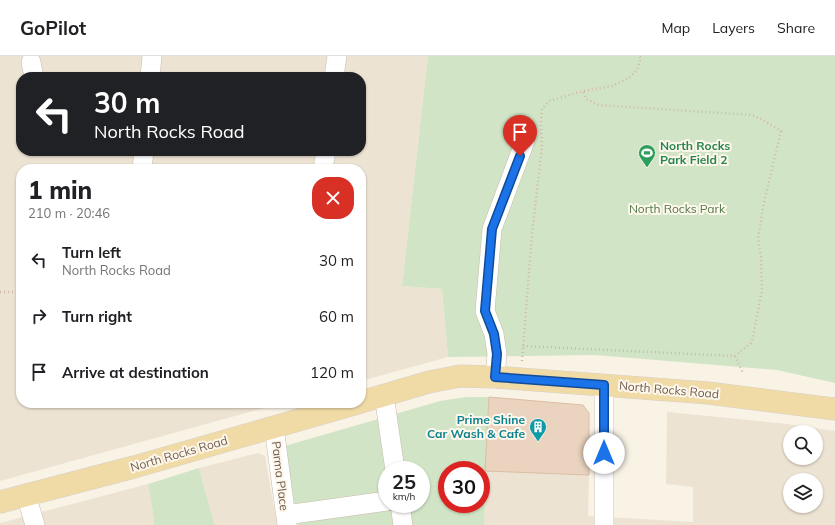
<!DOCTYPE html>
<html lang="en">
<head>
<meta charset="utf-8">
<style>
	body { margin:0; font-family:Mulish,sans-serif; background:#f2f2f2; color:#202124; height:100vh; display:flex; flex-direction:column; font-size:15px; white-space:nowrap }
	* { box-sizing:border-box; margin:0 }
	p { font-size:13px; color:#757577 }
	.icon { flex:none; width:22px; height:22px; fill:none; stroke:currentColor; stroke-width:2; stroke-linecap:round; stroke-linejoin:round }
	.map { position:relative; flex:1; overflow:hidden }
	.details { position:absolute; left:16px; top:108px; width:350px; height:244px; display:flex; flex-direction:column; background:#fff; border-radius:16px; box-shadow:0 1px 3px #0004 }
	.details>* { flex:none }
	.hud { position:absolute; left:16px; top:16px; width:350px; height:84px; border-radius:16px; box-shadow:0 1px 3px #0004; background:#202124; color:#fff; overflow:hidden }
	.tools { position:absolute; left:783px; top:369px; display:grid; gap:8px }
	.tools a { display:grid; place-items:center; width:40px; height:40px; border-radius:50%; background:#fff; box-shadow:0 1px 3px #0004; font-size:20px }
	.speed { position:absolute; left:378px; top:405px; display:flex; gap:8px; font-size:20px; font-weight:700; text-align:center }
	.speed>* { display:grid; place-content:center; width:52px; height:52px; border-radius:50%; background:#fff; box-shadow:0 1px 3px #0004; line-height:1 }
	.speed small { font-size:10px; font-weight:400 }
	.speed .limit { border:6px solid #d22; background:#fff; color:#111 }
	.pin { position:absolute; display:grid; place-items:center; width:34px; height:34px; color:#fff; margin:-41px -17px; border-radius:50% 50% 50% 0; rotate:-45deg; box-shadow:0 0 4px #0007 }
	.pin .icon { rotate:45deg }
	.me { position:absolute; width:44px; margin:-22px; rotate:0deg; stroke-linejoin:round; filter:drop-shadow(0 0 3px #0008) }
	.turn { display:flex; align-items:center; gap:14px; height:84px; padding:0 12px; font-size:18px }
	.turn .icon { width:52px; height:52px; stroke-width:2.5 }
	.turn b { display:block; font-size:28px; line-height:34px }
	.round { display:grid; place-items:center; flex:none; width:42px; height:42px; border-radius:16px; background:#f2f2f2 }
	.summary { display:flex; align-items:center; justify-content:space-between; height:68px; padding:0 12px }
	h1 { font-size:24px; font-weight:800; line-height:30px }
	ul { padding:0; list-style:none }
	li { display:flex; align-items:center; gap:12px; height:56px; padding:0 12px }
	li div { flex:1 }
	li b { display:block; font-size:15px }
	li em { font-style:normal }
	header { display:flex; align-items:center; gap:24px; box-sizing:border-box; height:56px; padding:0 20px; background:#fff; border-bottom:1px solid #e0e0e0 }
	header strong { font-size:19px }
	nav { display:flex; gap:22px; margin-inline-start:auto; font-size:14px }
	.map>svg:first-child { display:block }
</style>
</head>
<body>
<header>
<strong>GoPilot</strong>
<nav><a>Map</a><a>Layers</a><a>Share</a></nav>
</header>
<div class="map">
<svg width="835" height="469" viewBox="0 0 835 469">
	<rect width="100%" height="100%" fill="#f9f3e6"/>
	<path fill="#ede3d3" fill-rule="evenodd" d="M0,0h428l-26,230 40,3 6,68 -87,24v-212h-340v234h261l-282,78zM21,21h340v74h-340z
		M667,356l121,12 47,7v94h-351l1,-54 104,4 -1,41 105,6v-35l-27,-3zM790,376h26v26h-26zM790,424h26v26h-26z
		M258,397l7,3 12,69h-63v-2l-15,-55z
		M148,428l5,29 1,12h-154v-2z"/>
	<path fill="#d1e5c6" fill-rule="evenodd" d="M428,0h407v327l-58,-13 -182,-15 -147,2 -6,-68 -40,-3z
		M466,341h23l-5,128h-186l-13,-79 155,-45zM387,414h34v34h-34zM447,414h34v34h-34z
		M199,412l15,55v2h-60l-1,-12 -5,-29z"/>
	<path fill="#ead3bf" stroke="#dcbda4" d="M489,341l94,8 6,8v62l-104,-4z"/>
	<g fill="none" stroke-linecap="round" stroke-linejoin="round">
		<defs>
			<path id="minor" d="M31,6l3,15
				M150,21l2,-21
				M334,21l3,-21
				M142,113l2,-18
				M323,113l3,-18
				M495,321l2,-23 -3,-20 -9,-23 7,-82 33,-88
				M604,329v140
				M384,339l11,75
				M274,371l13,98
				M26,439l9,30
				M400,448l3,21
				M286,459l101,-14"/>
			<path id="major" d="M361,346l68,-20 31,-6 35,1 213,16 127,16
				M0,446l134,-35 224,-64"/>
		</defs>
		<use href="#minor" stroke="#c7baac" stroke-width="20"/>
		<use href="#major" stroke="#d7d1cd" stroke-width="23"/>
		<path stroke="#d0b8a5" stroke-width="2.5" stroke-dasharray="1 3" stroke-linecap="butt" d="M0,236h21
			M523,290l212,10 17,-14 10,-52 -1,-34 -3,-18 6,-36 17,-71 -22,-13 -7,-3 -153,-10 -13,-6 -3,-8
			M735,300l8,17
			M522,305l10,-127 10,-87 -1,-25 1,-13 7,-8 34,-10 29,-5 17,-8 8,-8 4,-12 -2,-2"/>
		<use href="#minor" stroke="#fff" stroke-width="19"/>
		<use href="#major" stroke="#f0daa6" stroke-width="22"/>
	</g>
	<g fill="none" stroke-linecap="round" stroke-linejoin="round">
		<defs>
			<path id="route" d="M520,100l-28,73 -7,82 9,23 3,20 -2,23 109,8v68"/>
		</defs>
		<use href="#route" stroke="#114b97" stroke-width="10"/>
		<use href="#route" stroke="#1a73e8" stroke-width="7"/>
	</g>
	<defs>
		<symbol id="stadium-pin" viewBox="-11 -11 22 30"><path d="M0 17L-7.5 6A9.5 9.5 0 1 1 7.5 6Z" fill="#2e9e5b" stroke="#fdf7ec"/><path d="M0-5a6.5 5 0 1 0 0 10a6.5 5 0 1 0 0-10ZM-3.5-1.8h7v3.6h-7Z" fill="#fff"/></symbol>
		<symbol id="building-pin" viewBox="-11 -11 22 30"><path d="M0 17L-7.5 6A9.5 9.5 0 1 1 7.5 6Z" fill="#0f9aa8" stroke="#fdf7ec"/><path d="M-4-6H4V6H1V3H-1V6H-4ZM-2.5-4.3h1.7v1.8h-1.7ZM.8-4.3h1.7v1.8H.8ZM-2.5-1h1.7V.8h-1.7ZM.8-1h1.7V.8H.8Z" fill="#fff"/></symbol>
	</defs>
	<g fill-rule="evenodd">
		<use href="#stadium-pin" x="637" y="87" width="20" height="27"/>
		<use href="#building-pin" x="528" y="361" width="20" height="27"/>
	</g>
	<g text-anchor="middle" stroke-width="4" stroke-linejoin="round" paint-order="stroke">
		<g font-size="12" font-weight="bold" fill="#27864d" stroke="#fdf7ec" text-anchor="start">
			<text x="660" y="94">North Rocks<tspan x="660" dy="14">Park Field 2</tspan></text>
		</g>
		<g font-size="12" fill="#557a4b" stroke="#fdf7ec">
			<text x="677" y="157">North Rocks Park</text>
		</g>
		<g font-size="12" fill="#705c4e" stroke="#fdf7ec">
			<text transform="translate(669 334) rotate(5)" y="4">North Rocks Road</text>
			<text transform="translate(179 398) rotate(-16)" y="4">North Rocks Road</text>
			<text transform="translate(280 420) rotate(83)" y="4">Parma Place</text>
		</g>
		<g font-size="12" font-weight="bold" fill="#0d838f" stroke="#fdf7ec" text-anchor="end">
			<text x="525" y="368">Prime Shine<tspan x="525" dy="14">Car Wash &amp; Cafe</tspan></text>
		</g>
	</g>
</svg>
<div class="tools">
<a><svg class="icon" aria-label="search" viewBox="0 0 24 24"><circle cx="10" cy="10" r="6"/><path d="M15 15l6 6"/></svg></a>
<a><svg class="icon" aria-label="layers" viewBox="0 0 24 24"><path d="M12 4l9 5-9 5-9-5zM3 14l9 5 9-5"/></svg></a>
</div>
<div class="speed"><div>25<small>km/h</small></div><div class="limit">30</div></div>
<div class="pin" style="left:520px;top:100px;background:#d93025"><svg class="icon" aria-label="arrive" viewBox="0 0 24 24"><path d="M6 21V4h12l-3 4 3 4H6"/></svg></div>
<svg class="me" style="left:604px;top:397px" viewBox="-20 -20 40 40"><circle r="19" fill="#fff"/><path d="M0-13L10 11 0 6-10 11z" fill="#1a73e8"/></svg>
<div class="hud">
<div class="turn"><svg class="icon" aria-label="left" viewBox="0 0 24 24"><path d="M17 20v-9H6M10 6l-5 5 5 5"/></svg><div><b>30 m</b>North Rocks Road</div></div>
</div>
<section class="details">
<div class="summary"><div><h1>1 min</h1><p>210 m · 20:46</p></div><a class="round" style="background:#d93025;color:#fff"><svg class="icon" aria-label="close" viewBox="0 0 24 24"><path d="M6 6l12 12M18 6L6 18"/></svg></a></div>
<ul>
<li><svg class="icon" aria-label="left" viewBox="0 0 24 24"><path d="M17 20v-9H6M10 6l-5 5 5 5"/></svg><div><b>Turn left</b><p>North Rocks Road</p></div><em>30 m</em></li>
<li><svg class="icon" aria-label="right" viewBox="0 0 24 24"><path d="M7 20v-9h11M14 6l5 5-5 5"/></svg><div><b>Turn right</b></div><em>60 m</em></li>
<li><svg class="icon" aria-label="arrive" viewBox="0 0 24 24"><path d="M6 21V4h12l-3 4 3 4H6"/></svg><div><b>Arrive at destination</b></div><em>120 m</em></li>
</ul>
</section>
</div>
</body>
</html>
